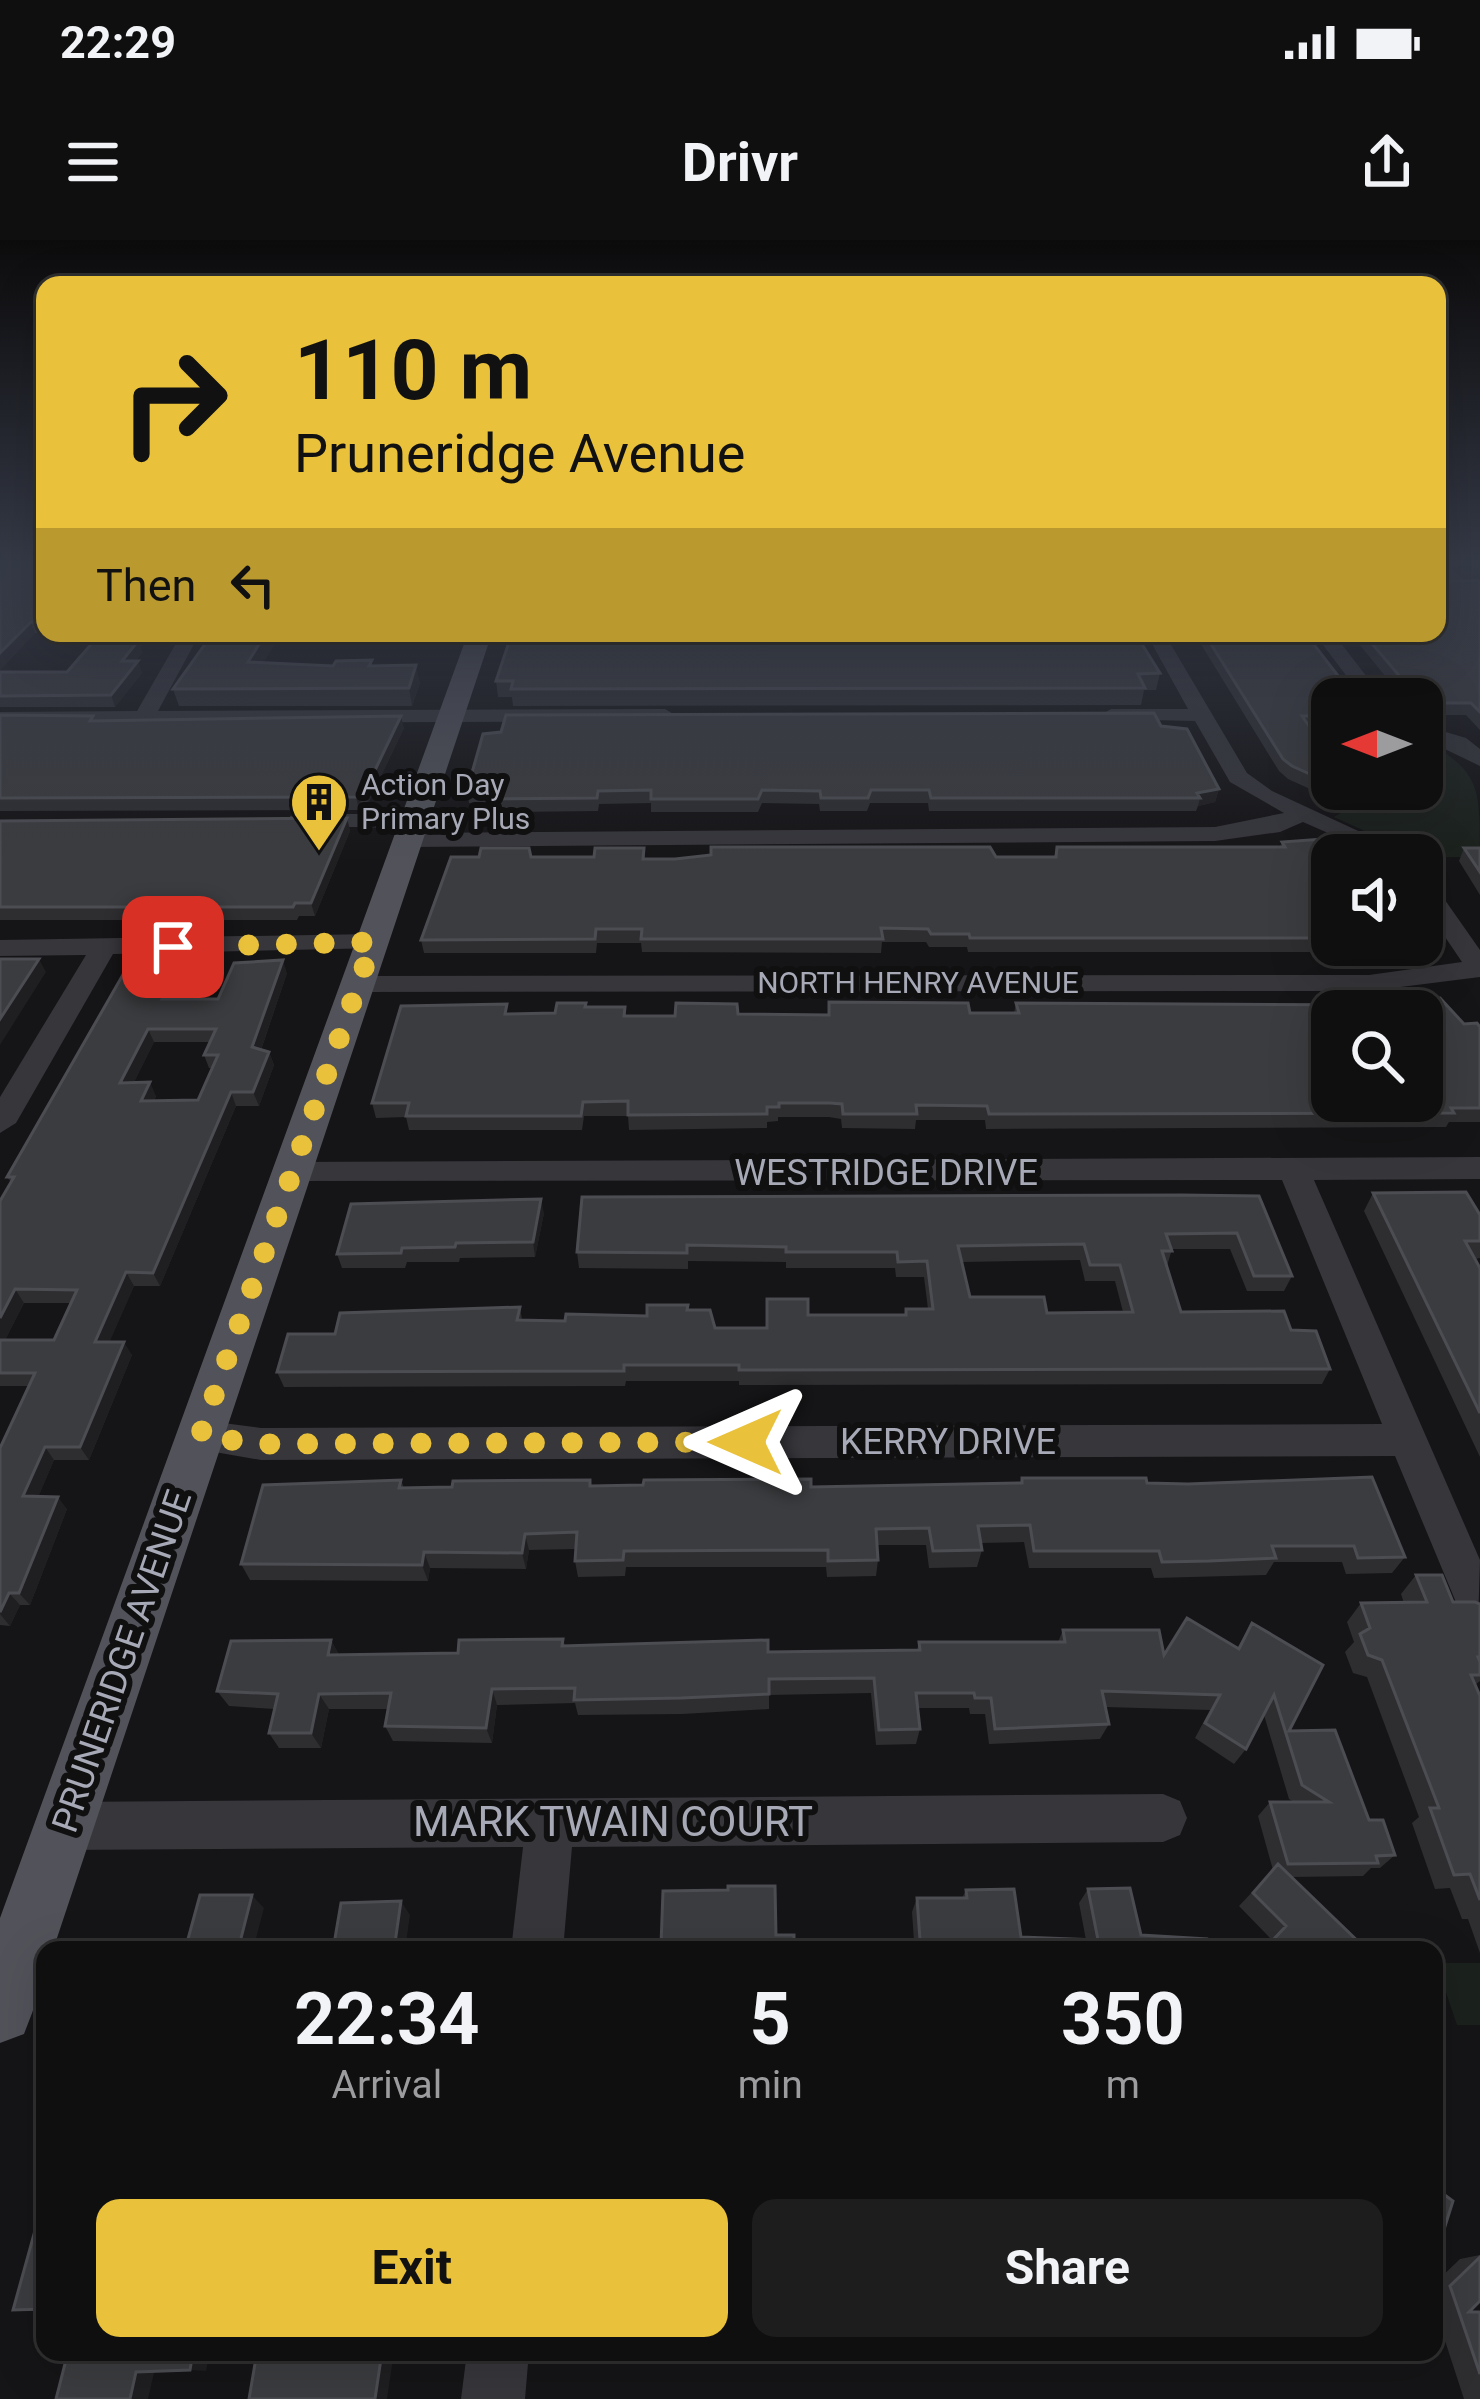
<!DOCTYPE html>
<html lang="en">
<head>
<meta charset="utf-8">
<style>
	body { margin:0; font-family:Roboto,sans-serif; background:#1e1d1e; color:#f1f3f6; height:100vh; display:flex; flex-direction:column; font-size:45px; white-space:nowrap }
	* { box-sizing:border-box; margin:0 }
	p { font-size:39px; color:#9c9c9f }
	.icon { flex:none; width:66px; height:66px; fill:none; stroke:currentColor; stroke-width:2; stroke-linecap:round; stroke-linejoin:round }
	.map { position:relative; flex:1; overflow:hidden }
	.details { position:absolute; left:36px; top:1701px; width:1407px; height:420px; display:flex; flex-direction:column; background:#100f10; border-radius:24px; box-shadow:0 12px 48px #0002,0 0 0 3px #302f30 }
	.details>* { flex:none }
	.top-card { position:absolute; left:36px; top:36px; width:1410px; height:366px; border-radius:24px; box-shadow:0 12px 48px #0002,0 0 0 3px #302f30; background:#e9c13a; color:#111; overflow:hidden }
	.needle { width:78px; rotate:270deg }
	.controls { position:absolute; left:1311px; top:438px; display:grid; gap:24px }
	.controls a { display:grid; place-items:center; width:132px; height:132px; border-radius:24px; background:#100f10; box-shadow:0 12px 48px #0002,0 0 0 3px #302f30; font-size:60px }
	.pin { position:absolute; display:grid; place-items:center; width:102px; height:102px; color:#fff; margin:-51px; border-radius:24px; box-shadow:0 6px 18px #0006 }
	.me { position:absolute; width:132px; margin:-66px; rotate:270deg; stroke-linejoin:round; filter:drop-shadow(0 0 9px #0008) }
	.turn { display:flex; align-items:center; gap:42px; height:252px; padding:0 60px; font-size:54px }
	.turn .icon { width:156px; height:156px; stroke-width:2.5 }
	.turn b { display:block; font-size:84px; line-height:102px }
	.then { display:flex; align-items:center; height:114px; padding:0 60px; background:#0003; gap:24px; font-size:45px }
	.eta { display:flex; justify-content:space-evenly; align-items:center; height:204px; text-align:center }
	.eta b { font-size:72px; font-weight:700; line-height:84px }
	.action { display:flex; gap:24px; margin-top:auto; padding:24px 60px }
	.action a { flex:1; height:138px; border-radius:24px; background:#e9c13a; color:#111; font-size:48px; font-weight:700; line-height:138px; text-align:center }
	.action a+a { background:#1e1d1e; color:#f1f3f6 }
	.status { display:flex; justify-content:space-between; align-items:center; height:84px; padding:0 60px; background:#100f10; direction:ltr }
	.status svg { height:33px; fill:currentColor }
	header { display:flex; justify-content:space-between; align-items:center; height:156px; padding:0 60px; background:#100f10; font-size:54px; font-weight:700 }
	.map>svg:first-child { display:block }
</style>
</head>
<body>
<div class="status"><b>22:29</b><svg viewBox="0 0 49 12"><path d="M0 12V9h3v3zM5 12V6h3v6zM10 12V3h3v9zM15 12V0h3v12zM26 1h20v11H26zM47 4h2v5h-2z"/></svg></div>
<header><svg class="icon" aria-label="menu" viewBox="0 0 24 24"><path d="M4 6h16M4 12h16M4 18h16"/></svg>Drivr<svg class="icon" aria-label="share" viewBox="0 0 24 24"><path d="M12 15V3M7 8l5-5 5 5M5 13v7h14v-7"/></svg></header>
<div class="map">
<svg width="1480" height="2159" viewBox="0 0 1480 2159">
	<rect width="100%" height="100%" fill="#151416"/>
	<path fill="#1b211c" d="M1422,498c58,35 58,45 58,119h-58l-88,-40 29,-17 -7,-11h66z
		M1436,1723h44v62h-23z"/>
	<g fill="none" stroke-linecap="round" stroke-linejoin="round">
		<path fill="#36363b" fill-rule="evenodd" d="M1437,322h7l18,16v8h-12l-13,-13z
			M182,393h18l-42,78 507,-2 10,6 -10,6 -665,3v-12l137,-1z
			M1146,393h18l83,140 25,18 138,64h-32l-75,-33 -23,10 -65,9 -808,6 -12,-7 12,-7 808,-6 69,-14 -54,-31 -35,-61 -91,-2 -3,-4 10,-6h77z
			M1314,393h19l51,66h-20z
			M1422,485l44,13 14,11v17l-58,-28z
			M298,574h115l12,7 -12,7 -123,-2v-10z
			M1422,637l9,3 49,70v27l-111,14 -1012,1 -14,-8 14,-8 1012,-1 93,-13 -40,-59z
			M372,694l13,8 -4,6 -268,6 -97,169 -16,10v-36l86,-142 -86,1v-16z
			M1480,917v22l-166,1 166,380 -2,65 -15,-6 -68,-163 -1134,4 -75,-13 -5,-11 5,-11 14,-5 61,8 1121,-4 -100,-244 -1002,1 -5,-8 5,-8 11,-3z
			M1163,1554l17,7 7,17 -7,17 -17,7 -591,5 -9,103h-52l12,-103 -460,3 -17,-7 -7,-17 7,-17 17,-7z
			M467,2112h62l-4,47h-64z"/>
		<path fill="#52535a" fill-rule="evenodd" d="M468,393h24l-439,1317h-8c0,31 -10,56 -21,84l-24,9v-125z"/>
	</g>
	<path fill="#2e2e31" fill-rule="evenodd" d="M0,322h45v71h107l-12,15 2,5 -7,8 7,12 -27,34h-115v-35h67l33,-39h-65l-35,37z
		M1441,341h39v149l-14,-15h-44v-16h-18l-54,-66h87z
		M281,393l-18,30 110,3 47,17 -8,23h-233l-6,-17z
		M1194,393h111l27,66v28l-22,1 22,31v30h20l5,7 -5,12 -64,-29 -9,-8z
		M1160,433l-4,17h-12l-3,15 -628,1 -1,-9h-14l-2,-16z
		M0,475l95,6 309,7 -36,75h-7l-2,7 -359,1z
		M1161,486l58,63 -4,13 -17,4 -2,5h-267l-1,-8h-58l-3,8h-47l-1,-7 -57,-1 -4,9h-107v-9l-52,1 -1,7 -101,1 -1,-8 -2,-1h-25l-2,-13z
		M347,578l3,13 -35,85h-16l-2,4h-297v-99z
		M1282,602l50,13v90h51l-2,5 -70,2h-343l-1,-5h-38l-3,-5h-44l-1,11 -239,-1 -1,-9h-44l-1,10h-172l-3,-13 110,-83h63l50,-9 1,11 409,-2 3,-10h223z
		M1464,608h16v47l-21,-34z
		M188,732l-14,27h44l69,-26 -26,77 8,2 5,13 -15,41h-23l-76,180h-26l-25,56 23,13 -43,105h-35l-16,37 29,12 -37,96h-10l-10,21 -10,-1v-177l29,-62h-29v-185l11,-19 -4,-5zM154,802h55l-5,13 5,13h3l-14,32 -44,1 2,-5 -22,-14zM24,1063h47l-17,37h-49z
		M829,762l141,11h44l2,-10 448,21 16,3v95h-31l-3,5 -460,2 -1,-9h-69l-1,9 -73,-1 -1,-9 -12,-2h-51v4l-11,1v6l-138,2 -1,-14h-44l-2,14h-173l-3,-13 -30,1 -4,-15 137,-89 46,-1 31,-6h39l1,9 112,-2 90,1z
		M1373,953l107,22v43l-5,1 5,9v189l-116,-246z
		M1259,956l33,80 -8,15h-37l-17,-42h-58l-5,17 14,46 110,18 39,39 -8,15 -583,1v-4h-113l-1,5 -341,1 -7,-15 58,-38 185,-27 2,13 43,1 82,-5 40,-6 28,18h52l41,-13h97l1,-6h22l-4,-32h-28l-1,-9h-109v-6l-98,-1v8l-109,-1 -2,-16zM1080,1020l5,21h30l8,31 -76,1 -77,-16 -8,-35z
		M544,973l-9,44 -75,1 -1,4h-52l-2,6h-63l-5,-14z
		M1022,1238l125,5 258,74 -13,16 -46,1 -4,-12h-68l-8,13 -112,3 -3,-10h-122l-5,-26 -44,1 2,7 -5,17 -48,1 -3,-23h-49l1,15 -2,16 -49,1 -1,-10h-200l-1,9 -47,1 -3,-16 1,-12 -47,1 -3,19 -96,-1 -2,13 -178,-1 -9,-16 160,-84 3,8 407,-1 209,-4z
		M1416,1335l37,27 27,2v77l-5,4 5,11v257l-12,-34h-6l-12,-31 -15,1 -23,-66 7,-6 -52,-140 -14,-4 -8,-21 9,-10 -7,-20 14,-19h43l-3,-9z
		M1252,1383l37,108 80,89 26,35 -15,13h-9l-8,8 -72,1 76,73h-106l10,-11 -32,-33 34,-36 -15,-54 12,-14h24l-5,-3 -25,-84 -18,34 -12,15 -39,-26 15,-28 -105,-3 4,17 -9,15 -111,5 -4,-30h-15l-1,-6h-51l2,21 -4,15 -40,1 -5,-52 -102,2v14l-87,5 -104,1 -3,-12 -78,2 -5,38 -99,-2 -8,-15 3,-17h-59l-8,39h-42l-10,-15 6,-24 -46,-3 -12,-15 114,-51 8,15 119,-2 105,-14 2,7 203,6 149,-2 2,-8h139l5,-12 101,25 73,-7z
		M1088,1649l53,46 68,15h-556l123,-15 18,11 120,-5 -2,-29 5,-14h45l4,-8 55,47 65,3 -7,-37z
		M1480,2015v46l-11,11h11v87h-16l-30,-92v-23l26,-25z"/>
	<path fill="#1f1e20" d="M31,382l4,11 -35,37v-17z
		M139,393h13l-12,15 2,5 -16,20 -4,-12z
		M266,393h15l-28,47 -5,-18z
		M138,421l4,12 -27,34 -4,-12z
		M416,425l4,18 -8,23 -3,-18z
		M401,476l3,12 -36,75 -3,-12z
		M1219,549l-4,13 -17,4 2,-8 -3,-5z
		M358,551l3,12 -2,7 -3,-13z
		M347,578l3,13 -35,85 -4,-13z
		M39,719l7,13 -46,73v-26z
		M182,719l6,13 -20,41 -6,-14z
		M283,720l4,13 -30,88 -5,-14z
		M148,789l6,13 -27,54 -7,-13z
		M269,812l5,13 -15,41 -6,-14z
		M150,842l6,14 -9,19 -6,-14z
		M231,852l5,14 -76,180 -7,-13z
		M541,959l3,14 -9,44 -2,-15z
		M126,1032l8,14 -30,69 -9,-13z
		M15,1049l9,14 -24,47v-32z
		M124,1102l8,13 -43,105 -9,-13z
		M45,1207l9,13 -21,49 -10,-13z
		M58,1257l9,12 -37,96 -11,-12z
		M525,1294l4,16 -3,19 -4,-16z
		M424,1312l6,16 -2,13 -6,-16z
		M9,1353l11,12 -10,21 -10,-12z
		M331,1400l9,16 -12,-1z
		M492,1449l5,16 -5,38 -6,-15z
		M319,1454l10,15 -8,39 -10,-15z
		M252,1655l12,13 -11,42h-15z
		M401,1661l9,14 -5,35h-11z
		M193,2112h17l-4,19 -16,-1z
		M382,2112h12l-7,47h-12z
		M136,2132l18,1 -6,26h-18z"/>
	<path fill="#3b3c3f" stroke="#4c4d52" stroke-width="3" fill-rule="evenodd" d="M0,322h45v60h-14l-31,31z
		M1437,333l4,8h39v131l-9,-9h-49v-4h-3l-56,-66h74z
		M101,393h38l-6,8h5l-16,20h16l-27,34 -111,1v-24h67z
		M213,393h53l-18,29 85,4 3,-5 36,-1 -3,6 47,-1 -7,23 -236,1z
		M512,393h623l25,40 -22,1 7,14 -634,1 2,-8h-17z
		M1204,393h101l51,66h-24v17h-30l30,43v25l-40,-18 -9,-7z
		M1154,473l7,13 26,3 32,60 -22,4 3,5h-269l-2,-8h-58l-3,8h-47l-1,-7 -58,-1 -4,9h-107v-9l-53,1 -1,7 -102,1 2,-7 -5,-2h-25l16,-56 18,-2 5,-17z
		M0,475l93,1 -3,5 311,-5 -36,75h-7l-2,6 -356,1z
		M347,578l-36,85h-16l-2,4h-293v-86z
		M1337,598l26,4 7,13h-38v83h-362l-1,-4h-38l-3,-5 -47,-1 2,11h-242l1,-10h-46l-1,10 -174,1 30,-83h28l2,-9h48l2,9h63l1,-9h49l-1,11h32l36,-4v-8h279l6,10h60l1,-10h228l-3,-5z
		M1464,608h16v24z
		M0,719h39l-39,60z
		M132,719h50l-20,40h56l16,-36 49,-3 -31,87 17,5 -16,40h-22l-78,181 -27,-1 -31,70h29l-44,105h-35l-22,49 35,1 -39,96h-10l-9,19v-164l35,-75h-35v-33h54l23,-50 -62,-1 -15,29v-117l14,-24h-7zM148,789h68l-12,26h14l-20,45 -57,1 9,-19 -30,1z
		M1440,758l24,26 13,-1 3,4v81h-29l3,5 -465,1 -2,-8 -71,-1 1,9h-74l-1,-10 -12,-1h-51v4h-12v7l-139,1v-14l-45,1 -2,14h-175l3,-13h-37l29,-97 106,-2 -2,10 50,-1 2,-10h29l-1,4h40l-1,9h51l1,-13 61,1 1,10 91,1v-13l139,1 2,10h49l-3,-10 360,2zM1332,771h90v90h-90z
		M1466,952l14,23v26h-15l15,27v145l-107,-220z
		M1181,955l78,1 33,80h-38l-17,-43 -71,1 6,17h-10l19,61 103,-1 7,19 25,1 14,38 -591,1v-5h-115v6l-347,1 11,-38h47l5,-21 180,-6 -3,13 48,1 1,-7 81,2v-11h41l-1,5h23l5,18h52v-29h41v16h98v-6h27l-6,-48 -29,1 -1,-10h-111v-5l-99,-2v8l-110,-1 5,-55zM1084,1004l6,21h30l13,47 -86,1 -3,-16h-74l-12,-51z
		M541,959l-8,43 -77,1 -1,4 -53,1 -1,5 -64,1 14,-50z
		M1372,1237l33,80 -47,1 -4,-12h-82l4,12 -67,3 -47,1 -3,-11h-125l-4,-26 -52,1 4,24 -49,1 -4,-23 -53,1 2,31 -50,1v-11l-204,1 -1,9 -48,1 2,-29 -52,2 -3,19 -98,-1 -2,13 -181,-1 22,-79 138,-5 -2,8 53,-1 1,-6 137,-1v6l53,-1 1,-5 167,-1v8l211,-4v-5h124l1,5 41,1z
		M1416,1335h26l11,27h22l5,2v53h-2l2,5v13h-9l9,21v204l-10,-26 -16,1 -24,-67h9l-57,-148 -14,-5 -8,-21 10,-6 -9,-25 66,-1z
		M1187,1378l52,31 13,-26 71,42 -34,66 46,-1 34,90h14l12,35 -19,1 2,7 -90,1 -18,-62h59l-27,-17 -28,-90 -28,54 -41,-26 15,-28 -118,-4 7,33 -114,5 -4,-31h-16l-1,-5h-58l4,36 -41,1 -5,-52 -105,1v15l-88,4 -107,2 1,-12 -83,1 -6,39 -101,-2 6,-33 -72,1 -8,39h-42l9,-39 -61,-3 14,-50 100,-1 -3,15 130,-2 1,-13 104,-1 -1,7 206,-6v12l152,-2 -1,-8h146l-2,-12h96l5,25z
		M1278,1624l89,86h-92l4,-4 -6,-6 13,-14 -33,-33z
		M728,1646h47l1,49h18v11l126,-6 -3,-42h50l-1,-8 48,-1 7,48 77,3 -10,-51 42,-1 11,47 66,4 2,11h-556v-4l8,-1 2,-54 65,-1z
		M200,1655h52l-14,55h-53z
		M401,1661l-7,49h-61l8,-47z
		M1434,1947l19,14 -19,60z
		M39,1976h6v93l-32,1z
		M1480,2017v44l-11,11h11v62l-30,-88z
		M68,2112h125l-3,18 -54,2 -6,27h-74z
		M257,2112h125l-7,47h-126z"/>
	<linearGradient id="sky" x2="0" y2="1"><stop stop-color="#0c0b0c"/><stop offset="0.52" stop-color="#353a47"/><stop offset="1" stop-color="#353a47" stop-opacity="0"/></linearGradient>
	<rect width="1480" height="624" fill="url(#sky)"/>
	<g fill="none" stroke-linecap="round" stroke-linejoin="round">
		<path stroke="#e9c13a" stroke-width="21" stroke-dasharray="0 37.8" d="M173,707l200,-5 -173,494 61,8 485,-2"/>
	</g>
	<defs>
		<symbol id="building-pin" viewBox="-11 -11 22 30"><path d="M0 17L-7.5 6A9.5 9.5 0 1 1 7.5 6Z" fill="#e9c13a" stroke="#101011"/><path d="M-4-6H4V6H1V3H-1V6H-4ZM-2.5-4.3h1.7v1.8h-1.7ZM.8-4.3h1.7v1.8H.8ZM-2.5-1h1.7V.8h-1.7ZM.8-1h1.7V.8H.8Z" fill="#111"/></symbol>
	</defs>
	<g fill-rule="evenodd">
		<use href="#building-pin" x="286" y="529" width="66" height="90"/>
	</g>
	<g text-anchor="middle" stroke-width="12" stroke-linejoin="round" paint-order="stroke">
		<g font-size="30" fill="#a7aab6" stroke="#101011" text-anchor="start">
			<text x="361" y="555">Action Day<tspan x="361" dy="34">Primary Plus</tspan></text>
		</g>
		<g font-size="30" fill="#a7aab6" stroke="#101011">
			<text x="918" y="753">NORTH HENRY AVENUE</text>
		</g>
		<g font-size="36" fill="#a7aab6" stroke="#101011">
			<text x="886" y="945">WESTRIDGE DRIVE</text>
			<text x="948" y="1214">KERRY DRIVE</text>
			<text transform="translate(121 1421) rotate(-71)" y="13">PRUNERIDGE AVENUE</text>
		</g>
		<g font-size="42" fill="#a7aab6" stroke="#101011">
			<text x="613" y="1596">MARK TWAIN COURT</text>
		</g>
	</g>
</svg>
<div class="controls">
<a><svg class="needle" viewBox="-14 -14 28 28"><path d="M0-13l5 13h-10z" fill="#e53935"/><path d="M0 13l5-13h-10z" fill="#9c9c9f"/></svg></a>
<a><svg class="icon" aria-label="sound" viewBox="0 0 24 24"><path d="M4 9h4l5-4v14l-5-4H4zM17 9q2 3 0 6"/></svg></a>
<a><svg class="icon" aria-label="search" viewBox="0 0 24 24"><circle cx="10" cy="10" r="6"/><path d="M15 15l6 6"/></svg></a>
</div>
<div class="pin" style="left:173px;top:707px;background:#d93025"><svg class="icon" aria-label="arrive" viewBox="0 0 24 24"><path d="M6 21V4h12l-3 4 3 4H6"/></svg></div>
<svg class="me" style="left:746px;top:1202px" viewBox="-20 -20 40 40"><path d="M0-17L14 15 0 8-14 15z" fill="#e9c13a" stroke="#fff" stroke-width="4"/></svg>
<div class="top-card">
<div class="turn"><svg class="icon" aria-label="right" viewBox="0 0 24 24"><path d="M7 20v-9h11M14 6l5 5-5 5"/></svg><div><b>110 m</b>Pruneridge Avenue</div></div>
<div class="then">Then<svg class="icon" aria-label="left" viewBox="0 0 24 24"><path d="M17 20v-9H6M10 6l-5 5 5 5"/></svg></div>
</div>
<section class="details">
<div class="eta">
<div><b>22:34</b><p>Arrival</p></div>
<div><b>5</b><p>min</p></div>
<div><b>350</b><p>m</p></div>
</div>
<div class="action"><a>Exit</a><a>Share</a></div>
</section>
</div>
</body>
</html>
